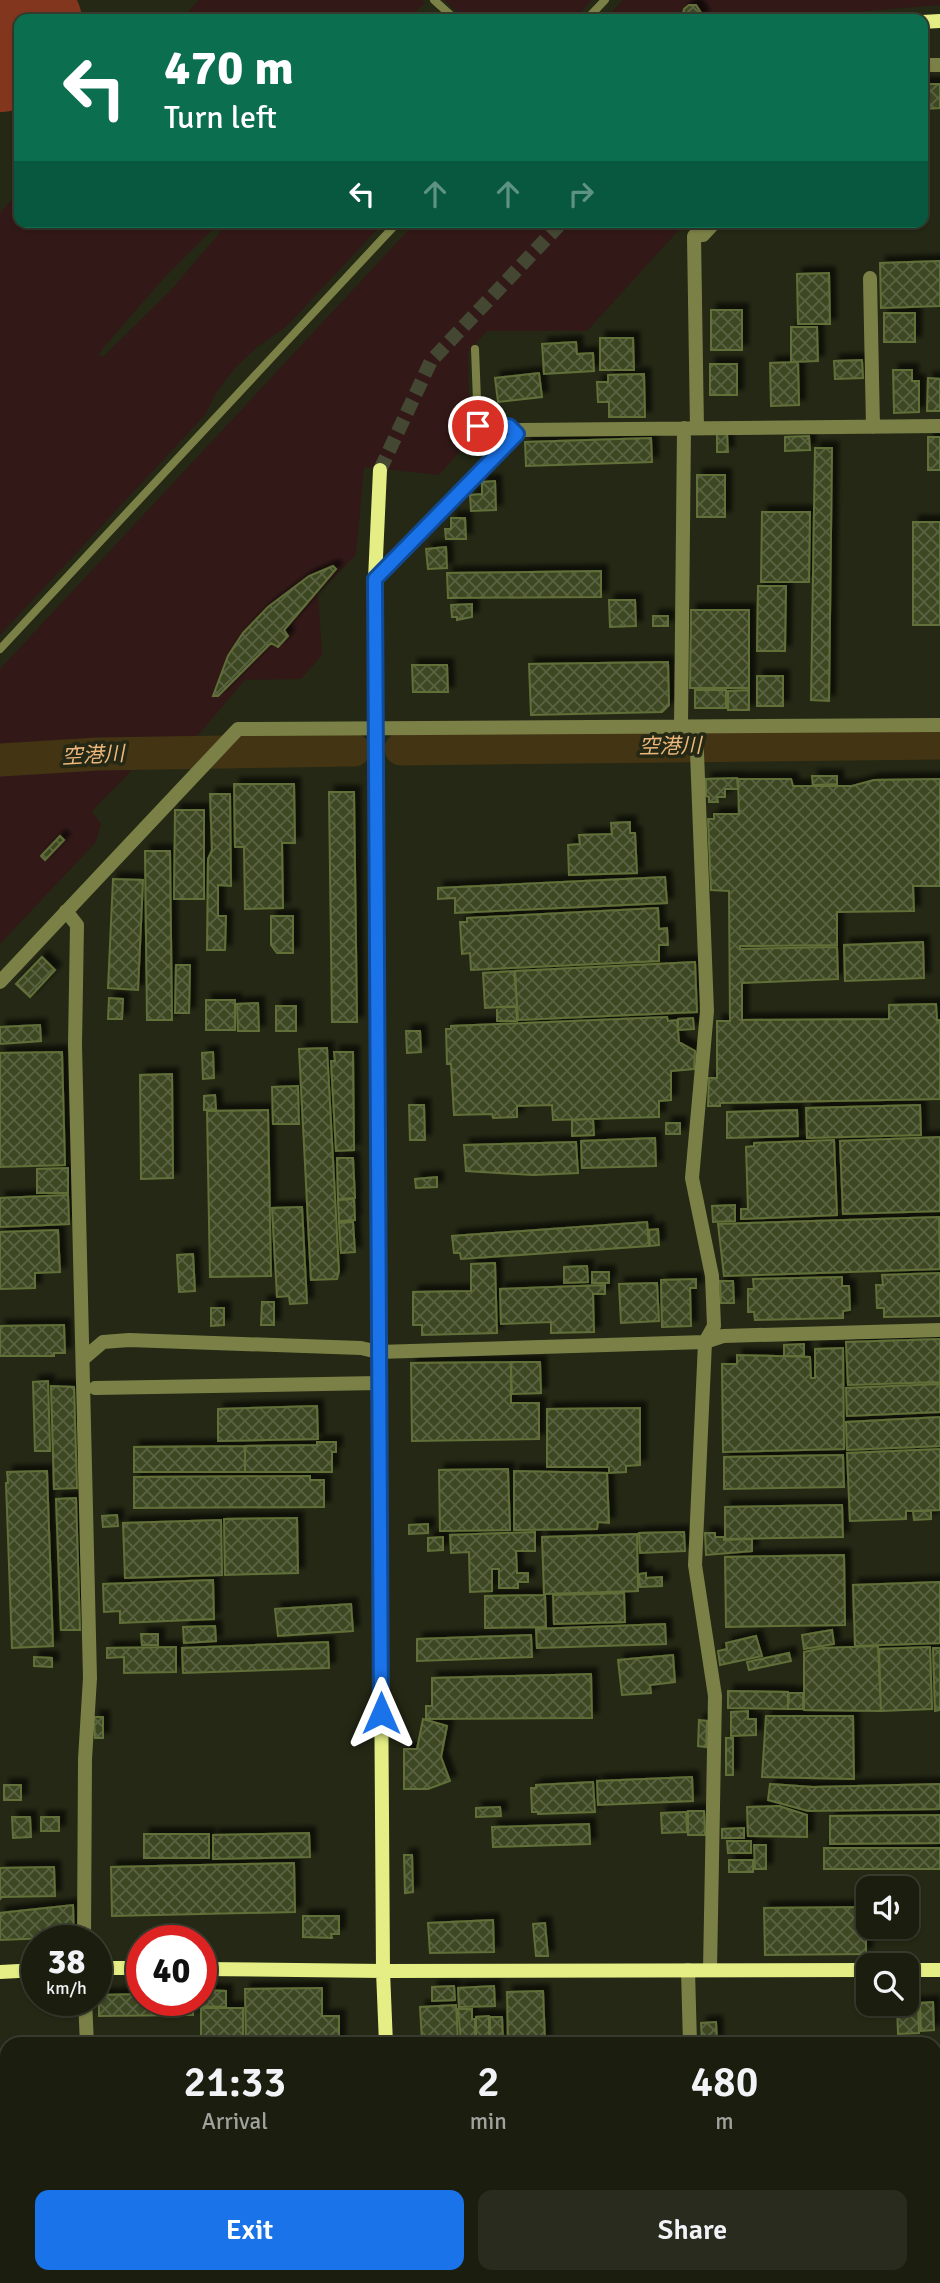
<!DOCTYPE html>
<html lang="en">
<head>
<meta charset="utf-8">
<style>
	body { margin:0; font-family:Signika,"Noto Sans JP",sans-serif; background:#282b1d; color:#f1f3f6; height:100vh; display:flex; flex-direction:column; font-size:26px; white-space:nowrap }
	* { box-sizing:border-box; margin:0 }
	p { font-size:23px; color:#a0a29e }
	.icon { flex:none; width:38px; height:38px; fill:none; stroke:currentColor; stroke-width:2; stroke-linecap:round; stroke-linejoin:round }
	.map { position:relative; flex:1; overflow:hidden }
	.side { position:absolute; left:0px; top:2037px; width:942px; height:247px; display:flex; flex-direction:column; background:#1b1e0f; border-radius:21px 21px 0 0; box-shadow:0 2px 5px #0004,0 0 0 2px #393c2f }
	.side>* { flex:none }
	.hud { position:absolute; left:14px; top:14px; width:914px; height:214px; border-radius:14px; box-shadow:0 2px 5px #0004,0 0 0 2px #393c2f; background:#0b6e4f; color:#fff; overflow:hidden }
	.tools { position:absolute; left:856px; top:1876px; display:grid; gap:14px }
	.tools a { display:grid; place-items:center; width:63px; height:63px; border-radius:14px; background:#1b1e0f; box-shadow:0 2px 5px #0004,0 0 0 2px #393c2f; font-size:35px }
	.speed { position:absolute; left:21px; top:1925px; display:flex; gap:14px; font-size:35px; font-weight:700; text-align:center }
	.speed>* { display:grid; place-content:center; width:91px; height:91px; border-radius:50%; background:#1b1e0f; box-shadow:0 2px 5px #0004,0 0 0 2px #393c2f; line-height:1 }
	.speed small { font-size:18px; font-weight:400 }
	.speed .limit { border:10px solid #d22; background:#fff; color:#111 }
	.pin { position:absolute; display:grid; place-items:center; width:60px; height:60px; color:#fff; margin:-30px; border:4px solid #fff; border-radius:50%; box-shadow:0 2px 7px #0007 }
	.me { position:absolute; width:77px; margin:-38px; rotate:0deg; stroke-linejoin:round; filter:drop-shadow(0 0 5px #0008) }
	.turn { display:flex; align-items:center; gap:24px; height:147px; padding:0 35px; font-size:32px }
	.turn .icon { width:91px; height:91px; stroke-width:2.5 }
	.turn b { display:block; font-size:49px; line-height:60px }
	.lanes { display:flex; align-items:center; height:66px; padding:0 35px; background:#0003; justify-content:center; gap:35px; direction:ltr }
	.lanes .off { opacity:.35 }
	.eta { display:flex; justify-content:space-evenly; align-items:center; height:119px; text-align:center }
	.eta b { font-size:42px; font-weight:600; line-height:49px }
	.button { display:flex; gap:14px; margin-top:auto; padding:14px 35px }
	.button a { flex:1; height:80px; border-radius:14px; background:#1a73e8; color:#fff; font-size:28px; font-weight:600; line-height:80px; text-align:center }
	.button a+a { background:#282b1d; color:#f1f3f6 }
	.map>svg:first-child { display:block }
</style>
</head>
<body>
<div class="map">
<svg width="940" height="2283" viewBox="0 0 940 2283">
	<defs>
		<pattern id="building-cross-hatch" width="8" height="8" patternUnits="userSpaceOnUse" patternTransform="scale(1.75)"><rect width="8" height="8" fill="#3d4723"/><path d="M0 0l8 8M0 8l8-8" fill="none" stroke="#5a6243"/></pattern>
		<filter id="shadow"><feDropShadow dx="6" dy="-6" stdDeviation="2" flood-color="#0009"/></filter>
	</defs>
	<rect width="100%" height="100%" fill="#242814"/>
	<path fill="#321918" d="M199,0h223l3,3 -16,16h-228z
		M444,0h148l-18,19h-109z
		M623,0h317v5l-97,8 -22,6h-216z
		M19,192v30h201l-57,57 -65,75 5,3 68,-67 58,-68h155l-98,105 -29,20 -22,21 -19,25 -11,22 -205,220v-422z
		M416,222h270l-99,109h-100l-19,21 2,88 -31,35 -75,-8 -8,88 -38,38 4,62 -21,24 -56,1 -52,61 -25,25 -34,2 -42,43 9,13 -5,18 -96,102v-275z"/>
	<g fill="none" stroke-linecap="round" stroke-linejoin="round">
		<path stroke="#433413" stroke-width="33" d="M401,749l539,-6
			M0,760l98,-6 256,-4"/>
		<path stroke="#82361d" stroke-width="128" d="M0,48l19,-21"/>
	</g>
	<path fill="url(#building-cross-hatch)" stroke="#616f38" stroke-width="2" filter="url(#shadow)" d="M689,5h7l7,11 -5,3h-16l2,-10z
		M922,84h18v24l-18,1z
		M940,261v45l-59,2 -1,-45z
		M829,273l1,51h-32l-1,-50z
		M711,310h31v40h-31z
		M884,313h31v29h-31z
		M791,327h26l1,34 -27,1z
		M600,338h33l1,32h-34z
		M576,342l1,12 16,-1 1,18 -50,3 -2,-30z
		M862,360l1,18 -28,1 -1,-18z
		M798,362l1,43 -28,1 -1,-43z
		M710,364h27v31h-27z
		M893,370h19v11h7v31l-25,1z
		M539,373l3,24 -44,5 -3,-24z
		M644,374l1,43h-36v-15h-11l-1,-20h11v-7z
		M928,378l12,1v32h-13z
		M717,434h10l1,18h-11z
		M809,436l1,14 -25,1v-14z
		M928,437h12v33h-12z
		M651,438l1,24 -126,4 -1,-24z
		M815,448h17l-3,253 -18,-1z
		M697,475h28v42h-28z
		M495,481l1,29 -25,1 -1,-16 12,-1v-12z
		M762,512h48l-1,70h-48z
		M451,518h14l1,21h-20l-1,-10h6z
		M913,522h27v103h-27z
		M446,547l1,21 -19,1 -2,-20z
		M333,566l3,3 -52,61 4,6 -10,11 -7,-4 -53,53h-5l15,-40 15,-23 25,-26 41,-31z
		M601,571v26l-153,1 -1,-25z
		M758,586h28l-1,65h-28z
		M609,600h26l1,26 -26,1z
		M472,604v13l-15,3v-3h-5l-1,-12z
		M691,610h58v78h-59z
		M653,616h15v10h-15z
		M668,662l1,43 -7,7 -131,3 -2,-51z
		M412,665h35l1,27h-35z
		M757,676h26v30h-26z
		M695,690h31v18h-31z
		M749,690v20h-21v-19z
		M812,776h25v8l-24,1z
		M737,778l1,11h-13v8h-8l1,5h-9v-5l-3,-1v-17z
		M738,779h53l2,7h59l22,-6 66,-1v107h-27l1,25 -77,1v33l-97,1v3l97,-2 1,32 -96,4v37l147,-1v-14l47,-1 1,16h3v79l-220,4v3h-12l1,-28h8v-57h13l-1,-130 -18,-1 -3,-71h6v-5h25z
		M234,784h60l1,59h-13l1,65 -38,1 -1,-62h-9z
		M329,792h25l3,230h-25z
		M210,794h20l1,92 -13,-1v31h8l-1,34h-18l1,-91 4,-9z
		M175,810h29v89h-30z
		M630,822v11h5l2,40 -68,2 -1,-30 12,-1 -1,-9 33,-1 -1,-11z
		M60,836l4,4 -19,20 -4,-4z
		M145,851h25l2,169h-25z
		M665,877l2,26 -212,10v-15l-17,1v-11z
		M113,879l30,1 -5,110 -30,-2z
		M658,908l1,21 8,-1 1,17h-9v16l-188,9 -1,-17 -8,1 -2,-32h7v-4z
		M271,916h22v37h-16l-6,-8z
		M923,942l1,36 -79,3 -1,-36z
		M42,957l13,13 -25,27 -14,-13z
		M695,962l2,50 -179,8 -3,-49z
		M176,965h14l-1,48h-14z
		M514,971l3,35 -32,2 -2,-35z
		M109,998l14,1 -1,20h-14z
		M206,1000h29v30h-29z
		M258,1003l1,28h-21l-1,-27z
		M276,1006h20v25h-20z
		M497,1007h19l1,14h-20z
		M667,1017l1,4 9,-1 2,22 16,9 -1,18 -23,2v29l-12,1v16l-106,3 -1,-15 -35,1v11l-24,1 -1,-4 -38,1 -3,-51h-4l-1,-35h5v-3z
		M693,1018l1,11 -16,1v-11z
		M40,1025l1,16 -41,3v-17z
		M406,1031h14l1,21 -14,1z
		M327,1048l12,223 -2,8 -26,1 -12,-231z
		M62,1052l3,113 -65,2v-114z
		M213,1052l1,26 -11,1 -1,-26z
		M334,1052h19l1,98 -18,1 -5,-90h4z
		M172,1074l1,104 -32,1 -1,-104z
		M298,1086l1,38h-26l-1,-37z
		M215,1095l1,14 -12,1v-14z
		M409,1105h15l1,35h-15z
		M920,1105l1,30 -114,3 -1,-30z
		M268,1110l3,166 -61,1 -3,-166z
		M797,1110l1,26 -71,2v-26z
		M593,1119l1,16 -22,1v-16z
		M666,1123h14v11h-14z
		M940,1137v74l-97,3 -3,-73z
		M655,1138l1,28 -74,2 -1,-27z
		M834,1140l3,75 -96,4v-10h7l-2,-62 8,-1v-3z
		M576,1142l2,31 -45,2 -67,-4 -2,-26z
		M337,1158h16l2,40 -17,1z
		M68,1168v25h-31v-24z
		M437,1177v10l-21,1 -1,-9z
		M68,1195l1,29 -69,3v-29z
		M354,1199l1,21 -16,1 -1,-21z
		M735,1205v16l-22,1 -1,-16z
		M302,1207l5,96 -17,1 -1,-8 -12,1 -5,-89z
		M939,1217l1,52 -216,7 -6,-52z
		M353,1222l2,30 -14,1 -2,-30z
		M647,1222l2,24 -188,13 -1,-6h-6l-2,-17z
		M658,1229l1,16 -9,1 -1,-16z
		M58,1230l2,42 -25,1v15l-35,1v-57z
		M193,1254l2,37 -16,1 -2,-37z
		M495,1263l2,70 -75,2v-10h-9v-33l58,-1v-27z
		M587,1266l1,16 -24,1v-16z
		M592,1272h17v11h-17z
		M940,1273v43l-56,1v-9h-7l-1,-23h7l-1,-10z
		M842,1277v9h7l1,24 -7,1v7l-88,2 -1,-8h-6v-23h6l-1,-10z
		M696,1279v9h-6l1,38 -29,1 -1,-47z
		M720,1281h13l1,22h-13z
		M657,1283l2,38 -38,2 -2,-39z
		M605,1285v9h-12l1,38 -43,1v-11l-50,2 -1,-35z
		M262,1302h12v23h-13z
		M211,1308h13v17l-13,1z
		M64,1325l1,28h-11v3h-54v-30z
		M940,1339v43l-92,3 -2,-43z
		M804,1344v12h-20v-11z
		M843,1348l1,101 -121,3 -1,-88h15v-9l73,2 1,21h4v-29z
		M511,1362h29l1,31 -29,1z
		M511,1362v41h28v36l-127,2 -1,-78z
		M48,1381l2,70h-15l-2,-69z
		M940,1384v28l-93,4 -1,-28z
		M51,1386l23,1 3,101 -23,1z
		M317,1406l1,33 -100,2v-32z
		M640,1408v57l-14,1v6l-17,1v-6h-62v-58z
		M940,1417v29l-93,4 -1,-28z
		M317,1442h19v10h-4v20h-87v-26l72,-1z
		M245,1446v26h-111v-25z
		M940,1449v61l-34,1v8l-56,2 -3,-68z
		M843,1455l1,32 -120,2v-32z
		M508,1469l2,61 -70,1 -1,-61z
		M47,1471l6,175 -41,2 -6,-165h2l-1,-11z
		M514,1471l93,2 2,50 -11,-1 -1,7 -83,1z
		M310,1476v4h14v27l-190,1v-31z
		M76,1498l4,132h-19l-5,-131z
		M842,1505l1,32 -118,2v-32z
		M913,1511h18v8l-17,1z
		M117,1515l1,11 -15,1 -1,-11z
		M297,1518l1,55 -73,2 -1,-56z
		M221,1520l1,55 -97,3 -2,-55z
		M428,1524v9l-19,1v-9z
		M535,1532v19h-19l1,22h11v9h-10v6h-19v-19h-7v22l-22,1 -1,-40 -18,1 -1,-18z
		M684,1532l1,19 -45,2 -1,-20z
		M705,1533h10v4h9v3l28,-1v12l-46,4z
		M637,1534l1,57 -94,3 -2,-57z
		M443,1537v13l-15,1v-13z
		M844,1555l1,70 -119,2 -1,-70z
		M646,1573v5l16,-1v9l-22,1 -1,-13z
		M213,1580l1,39 -94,4v-12l-16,1 -1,-28z
		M940,1582v61l-85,3 -2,-61z
		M624,1593l1,29 -71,2 -1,-29z
		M545,1595l1,32 -61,1v-32z
		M351,1604l2,27 -75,5 -3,-27z
		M665,1624l1,20 -129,4 -1,-19z
		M215,1626l1,15 -32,2 -1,-16z
		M832,1630l2,14 -30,5 -2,-14z
		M141,1634h17v11h-16z
		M531,1635l1,22 -115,4v-22z
		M756,1636l6,20 -42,9 -2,-14 9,-2 -1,-6z
		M328,1642l1,26 -146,5 -1,-25z
		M878,1646l3,65 -77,-1v-58l19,-4z
		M176,1647v25l-52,1v-16l-17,1v-10z
		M930,1647l2,62 -51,2 -2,-62z
		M933,1648h7v62l-5,1z
		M789,1653l2,8 -42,9 -2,-8z
		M673,1655l2,27 -25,3 1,8 -29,2 -4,-35z
		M34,1657l18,1v9l-18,-1z
		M591,1674l1,44 -166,1v-13h6v-28z
		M728,1691l60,1v17l-60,-1z
		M789,1693h14v16h-15z
		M748,1711v8h8v16l-25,1v-24z
		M766,1716h87l1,63 -92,-2z
		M94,1717h9v21h-8z
		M423,1719l24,7 -6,31 9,24 -22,8h-24v-40h13z
		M699,1720l8,1 -1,26 -8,-1z
		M726,1738h7v37h-7z
		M692,1777l1,24 -95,4 -1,-24z
		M593,1782l2,30 -57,2v-2h-6l-1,-24h5v-3z
		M770,1784l43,3 127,-3v25l-132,2 -40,-11z
		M4,1785h17v15h-17z
		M779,1806l28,9v22l-59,-1 -1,-29z
		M500,1807l1,9 -25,1v-9z
		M688,1811h16l1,24h-17z
		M686,1812l1,20 -25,1 -1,-20z
		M940,1815v28l-110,1v-28z
		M12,1817h18l1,20 -18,1z
		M41,1817h18v14h-18z
		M589,1824l1,20 -97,3 -1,-20z
		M744,1828v10h-22v-9z
		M309,1833l1,24 -97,2v-24z
		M144,1834h65v24h-65z
		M727,1841h24v12h-23z
		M754,1845h12v24h-11z
		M824,1848h116v21h-116z
		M404,1855h8l1,37 -8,1z
		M729,1860h24v12h-24z
		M294,1863l1,49 -183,4 -1,-49z
		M54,1867l1,29 -53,1 -2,2v-31z
		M73,1905l1,32 -74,3v-27z
		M866,1907v47l-101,1 -1,-47z
		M303,1916h36v18h-8l1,4 -29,-1z
		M493,1920l1,32 -64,1 -2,-30z
		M545,1923l3,33h-12l-3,-32z
		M454,1986l1,14 -23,1v-14z
		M494,1986l1,20 -36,1 -1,-19z
		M322,1988v28h17v28h-93l-1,-55z
		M201,1990l25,1v16l-25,-1z
		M543,1991l2,50 -37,1 -1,-50z
		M142,1994v6h51v15l-94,1v-21z
		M933,2002l1,28 -13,1 -1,-28z
		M918,2003l1,30 -21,1 -1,-30z
		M456,2005l2,35 -36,1 -2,-34z
		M201,2008h42v36h-42z
		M458,2009h14v10h3v21h-14z
		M489,2016v24h-13v-23z
		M490,2017h12l1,23h-13z
		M716,2022l1,19 -15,1 -1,-19z
		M934,2100h6v44h-6z
		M0,2119h7v28h-7z
		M304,2279h33v4h-33z"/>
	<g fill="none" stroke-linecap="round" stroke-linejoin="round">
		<path stroke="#444833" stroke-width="14" stroke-dasharray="14 7" stroke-linecap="butt" d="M380,470l51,-109 131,-139"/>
		<path stroke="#7b8146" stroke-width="8" d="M434,0l21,19
			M587,19l18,-19
			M475,349l3,77h31l8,8
			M0,649l398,-427"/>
		<path stroke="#7b8146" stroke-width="14" d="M922,65h18
			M703,235l12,-13
			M694,236l3,192
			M870,278l3,149
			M375,579l146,-149 419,-4
			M681,727l3,-299
			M696,727l11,284 -15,167 20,98 2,50 -9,16 -10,223 20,131 -5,274
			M66,911l11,14 -2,120 15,633 -5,81 -1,182
			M0,982l238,-253 702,-4
			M83,1359l20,-17 26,-2 232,8 17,4 327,-10 18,-6 217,-6
			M95,1388l284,-5
			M688,1970l2,74
			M85,2000l2,44
			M934,2185h6
			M934,2242h6
			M0,2274h7
			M83,2277v6
			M514,2277l152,6
			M698,2277v6"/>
		<path stroke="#e4ee84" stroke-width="14" d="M922,22l18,-1
			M380,470l-5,109v150l8,1242 3,73
			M96,1968h46
			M201,1969l182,2 485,-1
			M906,1970h34
			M0,1972l37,-2
			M398,2283v-6"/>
	</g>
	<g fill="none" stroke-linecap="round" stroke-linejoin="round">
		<defs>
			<path id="route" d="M381,1713l-6,-1134 142,-145 -8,-8h-31"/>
		</defs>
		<use href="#route" stroke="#114b97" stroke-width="18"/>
		<use href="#route" stroke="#1a73e8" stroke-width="12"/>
	</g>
	<g text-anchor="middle" stroke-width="7" stroke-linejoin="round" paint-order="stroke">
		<g font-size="21" font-style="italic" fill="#ecb77c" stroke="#242814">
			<text transform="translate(670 746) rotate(-1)" y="7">空港川</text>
			<text transform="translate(93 755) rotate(-3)" y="7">空港川</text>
		</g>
	</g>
</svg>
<div class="tools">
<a><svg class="icon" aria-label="sound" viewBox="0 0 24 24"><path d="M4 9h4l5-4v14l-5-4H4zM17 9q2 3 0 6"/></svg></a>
<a><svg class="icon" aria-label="search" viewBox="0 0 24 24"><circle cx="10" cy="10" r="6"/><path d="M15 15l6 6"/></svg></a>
</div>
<div class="speed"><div>38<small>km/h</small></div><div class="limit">40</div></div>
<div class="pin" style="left:478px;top:426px;background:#d93025"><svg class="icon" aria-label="arrive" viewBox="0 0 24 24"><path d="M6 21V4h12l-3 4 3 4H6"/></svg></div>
<svg class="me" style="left:381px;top:1713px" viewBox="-20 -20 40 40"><path d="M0-17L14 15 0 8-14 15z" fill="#1a73e8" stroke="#fff" stroke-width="4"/></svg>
<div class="hud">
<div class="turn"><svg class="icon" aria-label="left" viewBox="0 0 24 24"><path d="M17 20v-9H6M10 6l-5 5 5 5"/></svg><div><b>470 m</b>Turn left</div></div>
<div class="lanes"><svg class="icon" aria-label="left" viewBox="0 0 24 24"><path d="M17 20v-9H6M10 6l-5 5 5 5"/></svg><svg class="icon off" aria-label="ahead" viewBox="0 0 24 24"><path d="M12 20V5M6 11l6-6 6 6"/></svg><svg class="icon off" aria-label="ahead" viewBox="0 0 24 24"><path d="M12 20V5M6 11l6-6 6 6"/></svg><svg class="icon off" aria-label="right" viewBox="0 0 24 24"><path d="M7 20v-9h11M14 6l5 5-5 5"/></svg></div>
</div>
<section class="side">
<div class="eta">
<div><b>21:33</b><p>Arrival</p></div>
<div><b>2</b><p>min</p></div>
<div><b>480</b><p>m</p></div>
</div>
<div class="button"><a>Exit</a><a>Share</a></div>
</section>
</div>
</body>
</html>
